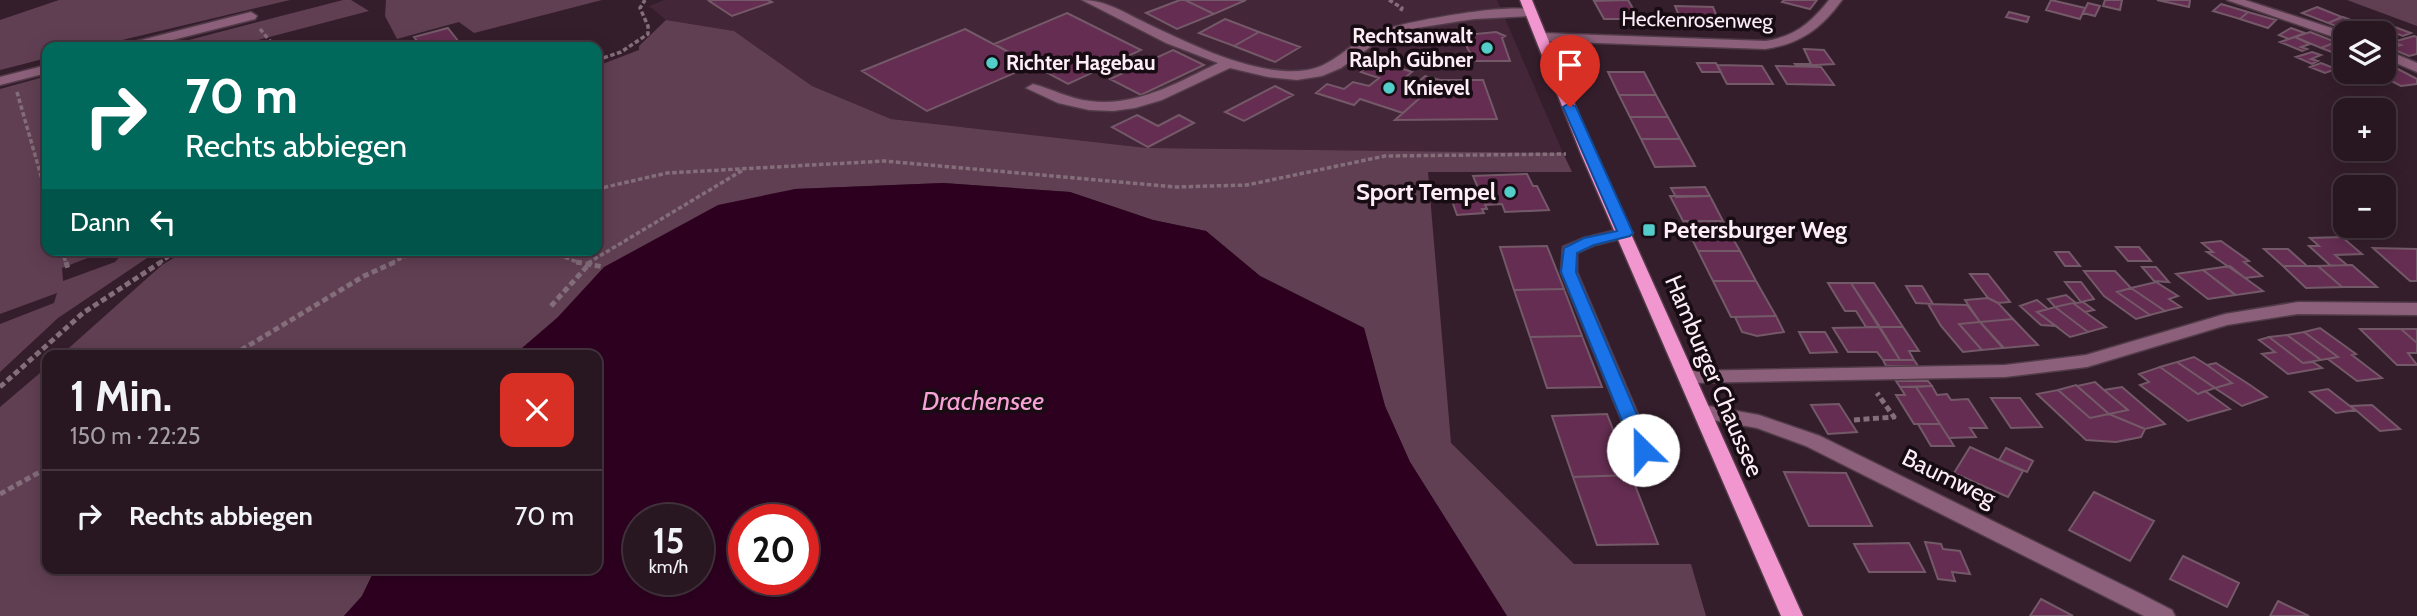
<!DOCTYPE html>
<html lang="de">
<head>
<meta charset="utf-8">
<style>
	body { margin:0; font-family:Cabin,sans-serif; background:#34232e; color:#f1f3f6; height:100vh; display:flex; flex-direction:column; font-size:26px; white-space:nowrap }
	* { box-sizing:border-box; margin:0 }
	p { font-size:23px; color:#a59fa5 }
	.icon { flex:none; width:38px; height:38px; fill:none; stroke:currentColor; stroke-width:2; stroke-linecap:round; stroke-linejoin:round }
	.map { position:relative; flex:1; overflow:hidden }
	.side { position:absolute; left:42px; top:350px; width:560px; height:224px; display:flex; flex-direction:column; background:#281621; border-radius:14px; box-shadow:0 4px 18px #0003,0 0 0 2px #44353f }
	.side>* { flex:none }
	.guide { position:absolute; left:42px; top:42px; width:560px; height:214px; border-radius:14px; box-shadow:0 4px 18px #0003,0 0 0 2px #44353f; background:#00695c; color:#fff; overflow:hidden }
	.fabs { position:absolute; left:2333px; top:21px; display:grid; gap:14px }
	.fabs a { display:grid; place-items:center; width:63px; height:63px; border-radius:14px; background:#281621; box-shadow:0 4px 18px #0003,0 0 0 2px #44353f; font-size:35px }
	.speed { position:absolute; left:623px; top:504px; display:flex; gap:14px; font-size:35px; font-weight:700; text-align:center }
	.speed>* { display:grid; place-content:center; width:91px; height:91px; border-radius:50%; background:#281621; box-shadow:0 4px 18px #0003,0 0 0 2px #44353f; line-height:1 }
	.speed small { font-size:18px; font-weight:400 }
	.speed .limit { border:10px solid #d22; background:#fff; color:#111 }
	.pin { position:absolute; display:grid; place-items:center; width:60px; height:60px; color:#fff; margin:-72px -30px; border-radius:50% 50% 50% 0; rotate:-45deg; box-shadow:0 0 7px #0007 }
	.pin .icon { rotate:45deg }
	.me { position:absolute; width:77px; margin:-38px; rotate:337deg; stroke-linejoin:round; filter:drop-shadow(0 0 5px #0008) }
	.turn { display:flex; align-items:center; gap:24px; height:147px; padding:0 28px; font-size:32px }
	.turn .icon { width:91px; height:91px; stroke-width:2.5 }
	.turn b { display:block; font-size:49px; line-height:60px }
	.then { display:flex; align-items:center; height:66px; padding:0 28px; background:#0003; gap:14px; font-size:26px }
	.round { display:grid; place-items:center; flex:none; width:74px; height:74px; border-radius:14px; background:#34232e }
	.head { display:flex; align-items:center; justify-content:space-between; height:119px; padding:0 28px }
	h1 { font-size:42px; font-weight:700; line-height:52px }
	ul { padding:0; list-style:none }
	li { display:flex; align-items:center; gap:21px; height:91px; padding:0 28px; border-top:2px solid #44353f }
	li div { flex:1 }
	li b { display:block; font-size:26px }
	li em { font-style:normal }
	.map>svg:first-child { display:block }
</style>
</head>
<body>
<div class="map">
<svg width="2417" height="616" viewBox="0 0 2417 616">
	<rect width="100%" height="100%" fill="#351e2c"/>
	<path fill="#432638" d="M664,0h833l66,153 -416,-5 -256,-29 -79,-33 -78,-55 -68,-11 -17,-14z"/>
	<path fill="#613f53" d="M59,0h231l-197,47h-46v11l-47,12v-50z
		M343,0h8l18,11 -115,30 6,6h-98z
		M386,0h216l-128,33 -15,-11 -62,17 -12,-23z
		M2347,0h70v26z
		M666,20l68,11 78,55 79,33 256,29 416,5 9,19h-144l23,271 123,121h117l15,52h-199l-97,-154 -25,-56 -21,-78 -104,-52 -54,-45 -53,-11 -83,-28 -127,-9 -148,6 -238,129 -43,37h-453l101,-90 25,-15h410v-184l42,-16v-4z
		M47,76v174h61l-46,18 1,13 52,-19 11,-12h33l-101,68 -58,54v-48l54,-21 3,-10 -57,21v-225z
		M47,367v202h328l-13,27 -18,20h-344v-209z"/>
	<path fill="#2e0020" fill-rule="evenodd" d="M943,183l127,9 83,28 53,11 54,45 104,52 21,78 25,56 97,154h-1163l18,-20 13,-27h222v-214h-83l43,-37 47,-51 114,-62 77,-16zM639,520h59v59h-59zM744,520h59v59h-59z"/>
	<path fill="#642d51" stroke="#745968" stroke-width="2" d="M713,0h55l4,2 -40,14 -23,-15z
		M1180,0h5l29,14 -37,15 -31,-16z
		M1185,0h61l-32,14z
		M1628,0l11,19h-35l-10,-18z
		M1784,0h33l-7,9 -28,-7z
		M2051,0l34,8 -5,11 -34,-9z
		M2105,0h17l-2,10 -17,-4z
		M2157,0h33l-1,7z
		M2088,3l12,3 -5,10 -12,-3z
		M2221,4l27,8 -8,7 -27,-8z
		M1675,6l38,1 6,15 -38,-2z
		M2317,7l25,10 -14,6 -26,-10z
		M2009,12l20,5 -2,5 -21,-5z
		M2248,12l28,8 -8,8 -28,-9z
		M1067,13l74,37 -73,34 -74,-40z
		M2343,17l26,10 -15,6 -26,-10z
		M1225,19l34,13 -25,14 -35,-13z
		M2380,22l11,4 -17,7 -11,-4z
		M2392,26l19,7 -8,3 -8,-3 -9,4 -2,-4h-9z
		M448,28l14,18 -40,1 -8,-10z
		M2291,28l14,5 -16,6 -10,-4z
		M965,29l68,36 -106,46 -65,-40z
		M1259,32l41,15 -25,15 -41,-16z
		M1496,32l9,4 -3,2 8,23h-36l-9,-18h3l-3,-8z
		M2310,32l26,10 -15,6 -26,-11z
		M2414,36l3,1v17l-8,2 -19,-8 11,-3 -8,-3z
		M2295,37l15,7 -9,3 6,2 -5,2 -22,-9z
		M2336,42l9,4v11l-24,-9z
		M1804,49l20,1 10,14 -37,2 -2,-2h16z
		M1173,50l31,15 -63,30 -31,-16z
		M2312,52l9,3 -10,4 7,2 -6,3 -16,-7z
		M1375,60l37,12 -10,8 14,4 9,-8 15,4 -37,33 -43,-14 -6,6 -38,-12 11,-9 17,5 9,-7 16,4 10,-8 -18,-6z
		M1697,63h19l5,9h-19z
		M2321,63l15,6 -11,4 -15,-6z
		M1717,65l45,1 11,18h-46z
		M1776,66l45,1 13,18 -47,-1z
		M2398,69l19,10v5l-16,2 -27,-14z
		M1608,72h36l12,23h-37z
		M1440,80h43l14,39 -102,1z
		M1275,86l18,9 -49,26 -19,-9z
		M1619,95h37l12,22h-38z
		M1137,115l21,11 21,-11 15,8 -46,24 -36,-20z
		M1630,117h38l12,22h-39z
		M1641,139h39l15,27 -40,1z
		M1527,174l6,12h4l12,24 -44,2 -3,-8 -17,1 -12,-29z
		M1705,187l5,9 -34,1 -5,-9z
		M1670,196h40l13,25h-40z
		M1482,197l5,12h-5l2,4 -27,2 -6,-17z
		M1683,221h40l17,30h-42z
		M2342,237l20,17 -27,1 12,10 -16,1 -22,-20h10l-9,-8z
		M2221,241l28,20 -5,1 18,14 -17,2 -38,-26h6l-11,-9z
		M1547,246l17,43 -50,1 -14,-43z
		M2116,247h23l12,14h-23z
		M2373,248l44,1v32h-7z
		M2264,249h24l19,17h-24z
		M1698,251h42l16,30h-43z
		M2055,252h14l11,14h-15z
		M2352,265l25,22h-35l-24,-21z
		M2230,266l15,12 18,13 -27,4 -33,-25z
		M2283,266h35l24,21 -36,1z
		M2142,267h14l13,15 -15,-1z
		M2203,270l32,25 -27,4 -32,-25z
		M2084,271h31l16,17 -14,4 33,23 -14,4 -32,-23z
		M1970,274h18l22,28 -12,1 -10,-5z
		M1713,281h43l20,35 -45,1z
		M2065,282h16l13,17 -13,3z
		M2156,282l22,14 -9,3 12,8 -16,4 -34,-23z
		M1828,283h23l28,44h-13l-10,-16h-11z
		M1851,283h23l29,44h-23z
		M1906,286h16l11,18 -17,-1z
		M2131,288l34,23 -15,4 -33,-23z
		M1564,289l18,47 -52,1 -16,-47z
		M2066,295l10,8 7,-1 11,8 -9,2 -12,-9 -18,4 -7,-8z
		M1988,298l10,5 15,16 -33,3 -15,-22z
		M2037,300l11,9 -11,3 19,14 -15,-1 -21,-19z
		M2073,303l12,9 21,15 -18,5 -33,-25z
		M1928,304l39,1 13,17 -21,2 23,26 -19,2 -22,-26z
		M2055,307l33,25 -18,5 -33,-25z
		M1776,316l8,16 -27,4 -15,-4 -7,-15z
		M2013,319l25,26 -34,3 -24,-26z
		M1980,322l23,26 -21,2 -23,-26z
		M1879,327l21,33h-17l-6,-8h-29l-15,-24z
		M1880,327h23l16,24h-10l5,9h-14z
		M2320,328l36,26 -4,1 30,23 -25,3 -29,-22 10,-2 -34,-25z
		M2360,329h41l16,14v10h-9l9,12h-20z
		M2401,329h16v14z
		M1799,332h26l12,20 -27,1z
		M2304,332l34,25 -17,3 -34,-25z
		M2287,335l34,25 -18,3 -34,-26z
		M1582,336l20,51 -55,1 -17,-51z
		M2269,337l34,26 10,-1 9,6 -34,6 -26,-20 13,-2 -16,-12z
		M2194,357l13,8 25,18 -17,5 -38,-26z
		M1883,360h31l4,6h-32z
		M2177,362l38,26 -17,6 -38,-27z
		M2216,363l34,22 17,12 -25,9 -27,-18 17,-5 -25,-18z
		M2160,367l38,27 7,-3 25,18 -42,12 -48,-36 9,-3 -10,-8z
		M1896,381h32l4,5 -32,1z
		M2095,382l9,8 24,20 -19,4 -32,-28z
		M2076,385l33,29 -19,4 -32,-28z
		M1932,386l5,9 10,-1 4,6 17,-1 19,29h-17l6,9 -27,1 -33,-51z
		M1900,387h16l24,37h-26l-18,-29h9z
		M2122,387l43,37 -20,5 -36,-15 19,-4 -24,-20z
		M2328,389l27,21 -19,3 -26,-21z
		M2058,390l32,28 19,-4 36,15 -4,8 -25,5 -30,-2 -49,-46z
		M1991,398h29l22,29 -31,1z
		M1839,404l18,28 -29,2 -17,-29z
		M2372,405l28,24 -20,2 -29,-25z
		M1607,414l24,61 -58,2 -21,-61z
		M1918,424h22l14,22h-23z
		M1970,447l53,24 -15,26 -54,-24z
		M2006,448l27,13 -6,11 -28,-12z
		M1784,472l62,1 26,53h-63z
		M1631,475l27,69 -61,1 -24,-68z
		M2094,492l60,29 -24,40 -61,-31z
		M1925,542l16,2 2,5 17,2 10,23 -18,-2 3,9 -17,-2z
		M1909,543l16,29h-56l-15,-28z
		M2183,556l56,27 -12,24 -57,-28z
		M2041,599l32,17h-43z
		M2278,601l31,15h-39z"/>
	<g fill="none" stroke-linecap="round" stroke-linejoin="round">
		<defs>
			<path id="minor" d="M1082,0c24,0 43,13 64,23 44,21 112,55 161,47 26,-4 41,-25 64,-36 23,-11 149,-34 166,-22l-6,4 -57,3 -64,10 -30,11 -39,28 -19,8 -25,4 -29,-3 -38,-9 -68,32 -27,8 -22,3 -24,-1 -31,-7 -32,-15 7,-4c19,5 37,15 57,17 46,6 87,-18 128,-38l-52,-20z
				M1829,0h13c-21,29 -42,44 -77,49l-223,-8 -7,-4 7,-4 223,8c29,-4 46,-18 64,-41z
				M2227,0h18l102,33 -2,8z
				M251,12l6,4 -2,3 -110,28h-21l2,-3z
				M2384,49l33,14v9l-33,-14z
				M47,65v8l-47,12v-8z
				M1625,228l8,5 -2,3 -36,9 -18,8v19l87,203 -3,5 -7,2 -7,-2 -3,-5 -83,-203 2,-25 21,-9z
				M2298,302l119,1v12l-119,-1 -71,11 -140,42 -82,10 -317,6 -7,-2 -2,-4 2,-4 7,-2 317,-6 81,-10 139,-41z
				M1703,405l56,10 61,21 321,158 31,16 3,6h-31l-338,-170 -49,-18 -61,-11 -3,-5 3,-5z"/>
			<path id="major" d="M1520,0h12l63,154 208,462h-22l-200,-462z"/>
		</defs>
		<use href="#minor" stroke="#513b48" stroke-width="3"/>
		<use href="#major" stroke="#513b48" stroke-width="3"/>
		<path stroke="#836e7a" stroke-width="3.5" stroke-dasharray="4.5 2.5" stroke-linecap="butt" d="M1389,0l13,8 -2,4
			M260,29l15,18
			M597,60l24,-8 27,-18v-8l-8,-18 5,-8
			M17,92l30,105
			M597,189l70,-16 217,-12 292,26 71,-2 138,-29 181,-2
			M62,250l4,13
			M554,250l2,4 24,9
			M159,263l20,-13
			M391,263l28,-13
			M588,263l155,-93"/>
		<path stroke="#836e7a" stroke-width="5" stroke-dasharray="6 3.5" stroke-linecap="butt" d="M66,262l2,7
			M576,262l28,5
			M551,306l40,-44
			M233,355l131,-79 31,-14
			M0,387l83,-74 78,-51
			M1854,420l40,-3 -17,-24
			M0,494l47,-26"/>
		<use href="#minor" fill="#8c607a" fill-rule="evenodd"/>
		<use href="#major" fill="#f296cf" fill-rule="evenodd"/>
	</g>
	<path fill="#1a73e8" stroke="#114b97" stroke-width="2" d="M1570,103l6,4 57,126 -3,3 -36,9 -17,8 -1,19 76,178 -2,4h-13l-3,-4 -73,-178 3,-24 20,-10 33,-7 -54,-124z"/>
	<g fill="#53cdca" stroke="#160c12" stroke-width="2.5">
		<circle cx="1487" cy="48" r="7"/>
		<circle cx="992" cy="63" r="7"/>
		<circle cx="1389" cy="88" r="7"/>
		<circle cx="1510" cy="192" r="7"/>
		<rect x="1642" y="223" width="14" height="14" rx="3.5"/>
	</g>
	<g text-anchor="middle" stroke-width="7" stroke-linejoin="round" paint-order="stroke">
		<g font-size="21" fill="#feedf6" stroke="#160c12">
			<text transform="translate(1697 20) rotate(1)" y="7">Heckenrosenweg</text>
		</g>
		<g font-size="21" font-weight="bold" fill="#feedf6" stroke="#160c12" text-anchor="start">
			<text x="1473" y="43" text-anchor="end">Rechtsanwalt<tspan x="1473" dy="24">Ralph Gübner</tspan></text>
			<text x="1006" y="70">Richter Hagebau</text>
			<text x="1403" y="95">Knievel</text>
		</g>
		<g font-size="24" font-weight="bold" fill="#feedf6" stroke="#160c12" text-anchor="end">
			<text x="1496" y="200">Sport Tempel</text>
			<text x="1663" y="238" text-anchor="start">Petersburger Weg</text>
		</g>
		<g font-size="24" fill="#feedf6" stroke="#160c12">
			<text transform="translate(1714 376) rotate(67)" y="8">Hamburger Chaussee</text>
			<text transform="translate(1949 478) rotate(26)" y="8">Baumweg</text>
		</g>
		<g font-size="26" font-style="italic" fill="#f8a1d6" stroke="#160c12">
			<text x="983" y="410">Drachensee</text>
		</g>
	</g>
</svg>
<div class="fabs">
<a><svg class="icon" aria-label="layers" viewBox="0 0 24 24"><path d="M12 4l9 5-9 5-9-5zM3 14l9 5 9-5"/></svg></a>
<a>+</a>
<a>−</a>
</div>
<div class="speed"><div>15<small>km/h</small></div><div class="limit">20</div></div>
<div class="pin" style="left:1570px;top:107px;background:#d93025"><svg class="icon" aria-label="arrive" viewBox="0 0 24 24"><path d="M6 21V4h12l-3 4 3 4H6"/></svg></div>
<svg class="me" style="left:1643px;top:450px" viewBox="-20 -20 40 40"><circle r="19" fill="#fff"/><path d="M0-13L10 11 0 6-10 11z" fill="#1a73e8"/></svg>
<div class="guide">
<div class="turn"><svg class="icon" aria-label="right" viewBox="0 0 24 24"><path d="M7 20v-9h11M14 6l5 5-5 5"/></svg><div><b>70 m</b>Rechts abbiegen</div></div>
<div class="then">Dann<svg class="icon" aria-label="left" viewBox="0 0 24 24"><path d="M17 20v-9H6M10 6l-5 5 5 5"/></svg></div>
</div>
<section class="side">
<div class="head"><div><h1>1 Min.</h1><p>150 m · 22:25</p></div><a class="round" style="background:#d93025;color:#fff"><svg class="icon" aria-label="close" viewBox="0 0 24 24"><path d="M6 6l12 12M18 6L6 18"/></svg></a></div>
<ul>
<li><svg class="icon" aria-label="right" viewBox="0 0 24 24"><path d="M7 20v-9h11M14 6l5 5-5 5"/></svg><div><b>Rechts abbiegen</b></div><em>70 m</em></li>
</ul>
</section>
</div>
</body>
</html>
